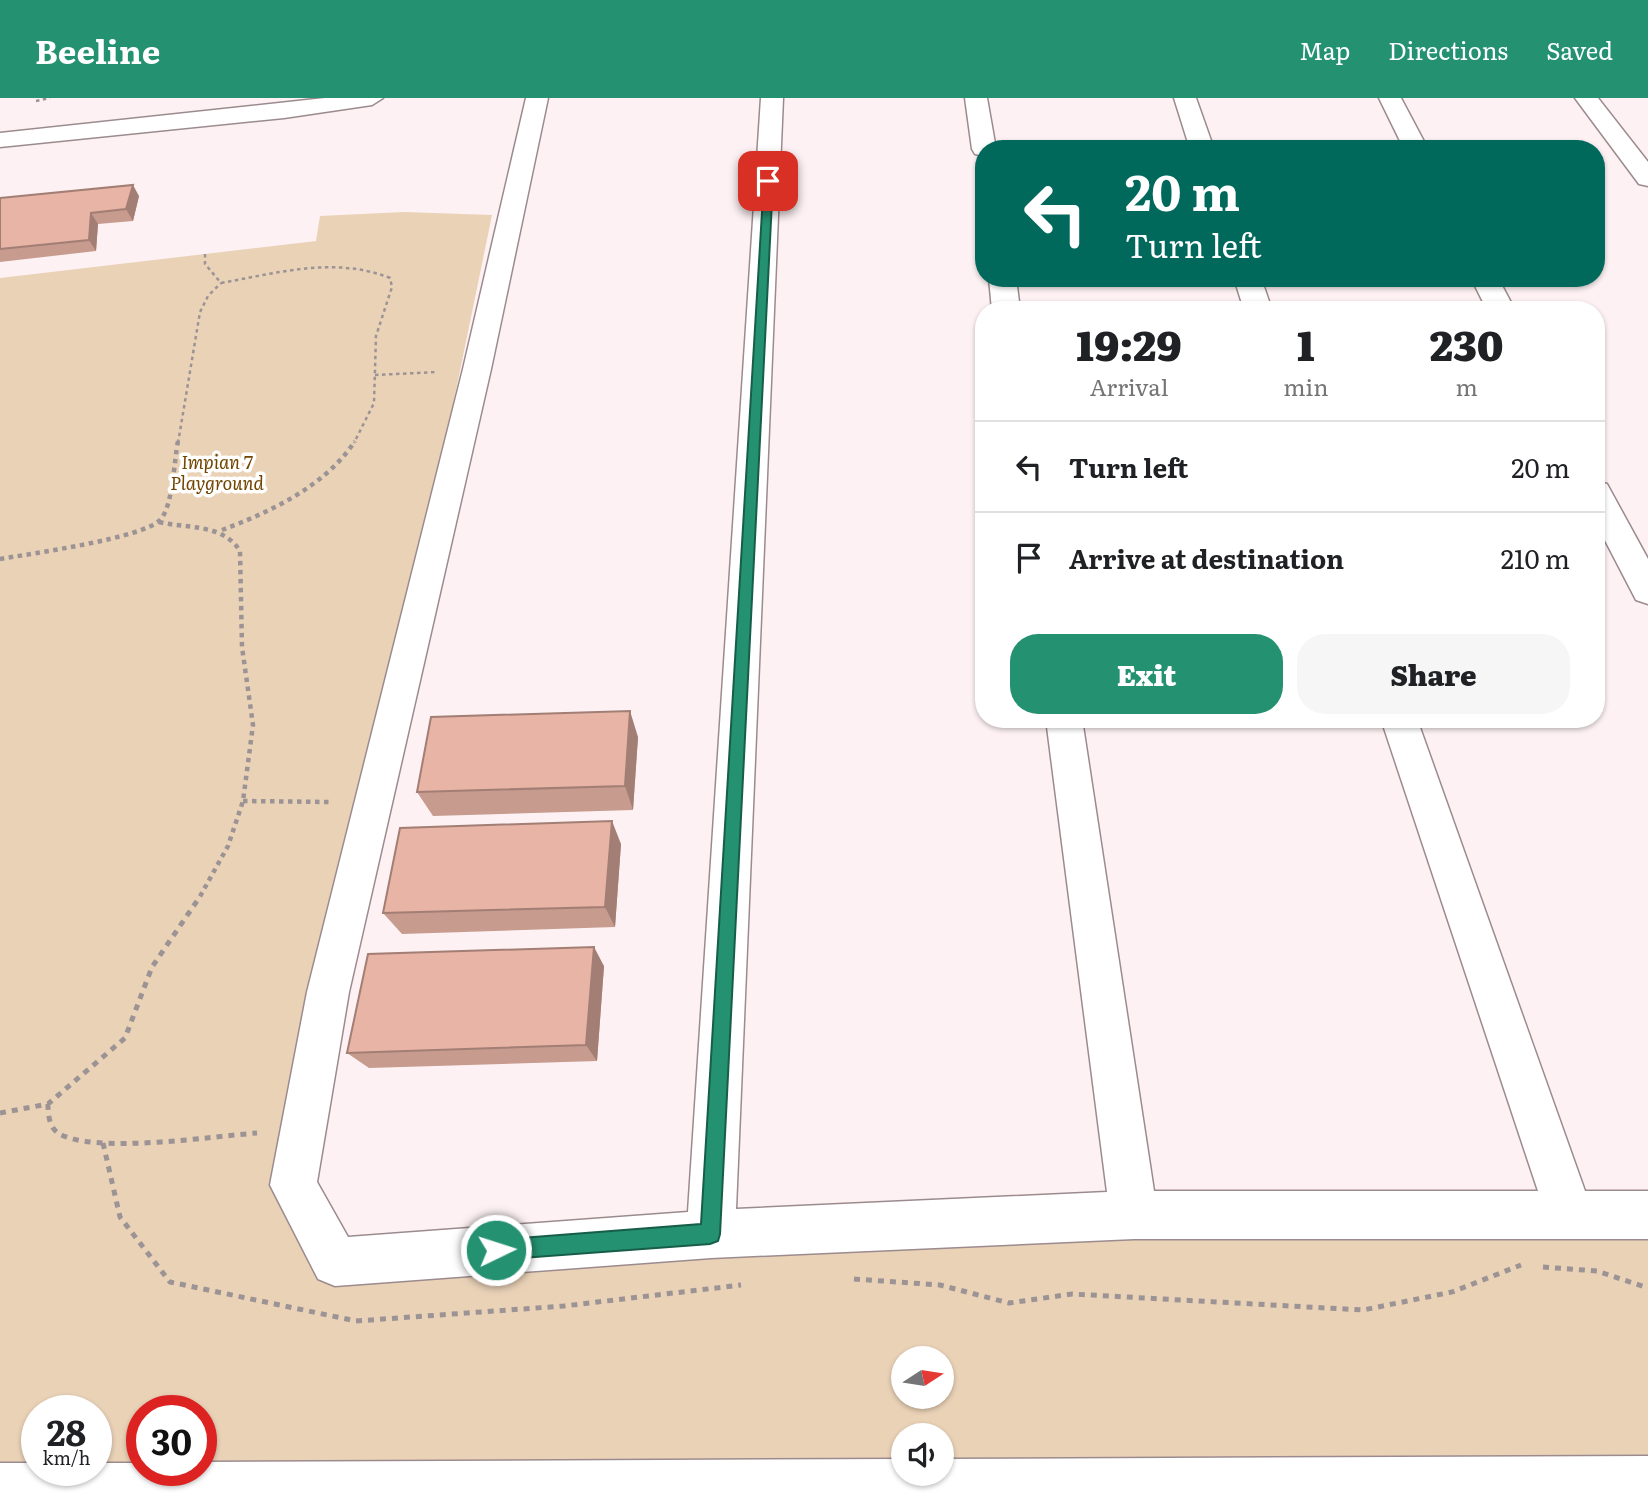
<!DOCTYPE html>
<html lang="en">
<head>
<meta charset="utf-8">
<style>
	body { margin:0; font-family:Literata,serif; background:#f6f6f6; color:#202124; height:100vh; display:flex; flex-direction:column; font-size:26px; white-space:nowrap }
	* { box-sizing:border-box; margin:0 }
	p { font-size:23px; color:#757577 }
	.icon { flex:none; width:38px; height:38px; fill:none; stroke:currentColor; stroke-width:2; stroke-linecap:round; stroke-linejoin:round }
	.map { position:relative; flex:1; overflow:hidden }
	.details { position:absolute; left:975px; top:203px; width:630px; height:427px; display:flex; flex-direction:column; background:#fff; border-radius:28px; box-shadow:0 2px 5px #0004 }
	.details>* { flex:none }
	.banner { position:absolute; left:975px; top:42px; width:630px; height:147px; border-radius:28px; box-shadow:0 2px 5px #0004; background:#00695c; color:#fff; overflow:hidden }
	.needle { width:46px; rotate:78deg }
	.controls { position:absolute; left:891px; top:1248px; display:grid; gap:14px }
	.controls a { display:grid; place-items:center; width:63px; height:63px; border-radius:50%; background:#fff; box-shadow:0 2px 5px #0004; font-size:35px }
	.speed { position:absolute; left:21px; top:1297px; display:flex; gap:14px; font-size:35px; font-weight:700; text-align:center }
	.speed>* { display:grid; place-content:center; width:91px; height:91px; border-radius:50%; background:#fff; box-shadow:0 2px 5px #0004; line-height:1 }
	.speed small { font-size:18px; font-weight:400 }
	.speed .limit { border:10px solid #d22; background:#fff; color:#111 }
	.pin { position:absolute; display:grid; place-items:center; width:60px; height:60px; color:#fff; margin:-30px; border-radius:14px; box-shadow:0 4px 10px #0006 }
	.me { position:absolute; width:77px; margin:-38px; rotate:86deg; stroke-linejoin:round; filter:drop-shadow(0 0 5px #0008) }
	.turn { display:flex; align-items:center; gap:24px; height:147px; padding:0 35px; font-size:32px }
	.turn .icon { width:91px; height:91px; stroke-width:2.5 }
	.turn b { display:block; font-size:49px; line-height:60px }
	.eta { display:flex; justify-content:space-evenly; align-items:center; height:119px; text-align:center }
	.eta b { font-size:42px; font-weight:800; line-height:49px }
	.action { display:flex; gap:14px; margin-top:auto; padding:14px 35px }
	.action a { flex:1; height:80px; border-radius:28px; background:#249171; color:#fff; font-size:28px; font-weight:800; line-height:80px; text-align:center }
	.action a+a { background:#f6f6f6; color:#202124 }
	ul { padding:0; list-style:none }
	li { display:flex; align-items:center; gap:21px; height:91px; padding:0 35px; border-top:2px solid #e0e0e0 }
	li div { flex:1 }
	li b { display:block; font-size:26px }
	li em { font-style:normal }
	header { display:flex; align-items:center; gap:42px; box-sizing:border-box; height:98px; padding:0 35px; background:#249171; color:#fff }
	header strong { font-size:33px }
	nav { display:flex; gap:38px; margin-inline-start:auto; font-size:24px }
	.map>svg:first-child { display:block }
</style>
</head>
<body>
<header>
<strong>Beeline</strong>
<nav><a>Map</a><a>Directions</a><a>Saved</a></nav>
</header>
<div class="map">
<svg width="1648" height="1409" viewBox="0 0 1648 1409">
	<rect width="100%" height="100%" fill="#fdf1f3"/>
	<path fill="#ead2b7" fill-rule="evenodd" d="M404,114l88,3 -199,969 42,78 1313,-47v268l-1648,24v-1229l316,-37 4,-25zM903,1260h39v38h-39zM37,1312h59v60h-59zM142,1312h59v60h-59zM903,1337h39v39h-39z"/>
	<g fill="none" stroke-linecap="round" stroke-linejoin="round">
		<defs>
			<path id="minor" d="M325,0h58l-11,7 -88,13 -284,29v-14z
				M526,0h22l-57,271 -142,623 -32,190 31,55 340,-25 73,-1114h22l-47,1111 371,-17 -61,-473h36l72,472h384l-157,-472h36l168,472h63v48h-514l-423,19 -376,28 -17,-7 -48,-94 37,-193 156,-623z
				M965,0h22l9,51h-12v7l-9,-2 -3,-5z
				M1174,0h22l18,51h-24z
				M1379,0h22l27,51h-24z
				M1575,0h23l50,64v24l-9,-2z
				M989,180h27l4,32h-28z
				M1234,180h27l11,32h-28z
				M1471,180h27l17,32h-28z
				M1596,383l11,3 41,75v45l-12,-4 -40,-77z
				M1648,1358v51h-1648v-44h37v7h59v-7h46v7h59v-8l702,-3v15h39v-15z"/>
		</defs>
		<use href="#minor" stroke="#9c8b8e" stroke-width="3"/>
		<path stroke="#9c9395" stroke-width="2.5" stroke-dasharray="3.5 3.5" stroke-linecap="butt" d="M36,3l14,-3
			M205,156v10l16,19c56,-10 114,-27 169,-5l2,9 -16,49 -2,67 -20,40
			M375,277l62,-3
			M178,345l22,-131 8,-16 13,-13"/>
		<path stroke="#9c9395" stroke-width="4.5" stroke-dasharray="4.5 4.5" stroke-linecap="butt" d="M159,424c29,7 63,1 81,29l2,96 11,78 -10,76 -15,45 -30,54
			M222,432c48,-18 104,-44 133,-89
			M0,461c28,-5 146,-21 161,-40 12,-15 13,-58 17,-78
			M243,703l87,1"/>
		<path stroke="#9c9395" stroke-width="5" stroke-dasharray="6 6" stroke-linecap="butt" d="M48,1006c0,10 1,23 10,29 35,22 156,3 199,0
			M0,1015l48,-9 77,-66 27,-71 47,-69
			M103,1045l17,74 50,65 186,39 208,-15 177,-21
			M1543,1169l54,4 51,17
			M854,1181l86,6 69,18 63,-9 291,16 89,-18 69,-27"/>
		<use href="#minor" fill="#fff" fill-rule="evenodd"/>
	</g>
	<path fill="#c79b8e" d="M139,98l-6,25 -35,3 -2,27 -96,11v-64z
		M638,639l-5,73 -200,6 -16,-24z
		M621,746l-6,83 -213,7 -19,-21z
		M604,868l-7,95 -228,7 -22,-15z"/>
	<path fill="#a27e74" d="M133,87l6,11 -6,25 -7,-12z
		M91,115l7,11 -2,27 -7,-11z
		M630,613l8,26 -5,73 -8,-24z
		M612,723l9,23 -6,83 -10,-20z
		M594,849l10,19 -7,95 -11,-16z"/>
	<path fill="#e7b4a5" stroke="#a27e74" stroke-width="2" d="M133,87l-7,24 -35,4 -2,27 -89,9v-51z
		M630,613l-5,75 -208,6 14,-75z
		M612,723l-7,86 -222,6 17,-85z
		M594,849l-8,98 -239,8 21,-99z"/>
	<path fill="#249171" stroke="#175e49" stroke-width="2" d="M764,81l9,2 -53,1053 -2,7 -8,3 -214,16 -7,-3 -3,-7 3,-7 7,-3 205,-16z"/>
	<g text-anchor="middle" stroke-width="7" stroke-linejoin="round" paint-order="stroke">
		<g font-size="18" font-style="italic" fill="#704500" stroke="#fff">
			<text x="217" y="371">Impian 7<tspan x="217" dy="21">Playground</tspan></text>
		</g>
	</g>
</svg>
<div class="controls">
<a><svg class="needle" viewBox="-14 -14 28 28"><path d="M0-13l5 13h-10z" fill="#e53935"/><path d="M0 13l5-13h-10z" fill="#757577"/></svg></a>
<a><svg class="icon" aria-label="sound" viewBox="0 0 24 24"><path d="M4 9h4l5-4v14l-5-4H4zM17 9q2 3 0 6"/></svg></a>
</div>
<div class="speed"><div>28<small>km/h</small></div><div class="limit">30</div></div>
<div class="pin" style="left:768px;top:83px;background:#d93025"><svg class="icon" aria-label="arrive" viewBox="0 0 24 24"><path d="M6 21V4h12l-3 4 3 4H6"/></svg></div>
<svg class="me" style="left:496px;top:1152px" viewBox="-20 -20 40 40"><circle r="17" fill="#249171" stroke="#fff" stroke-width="3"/><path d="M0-11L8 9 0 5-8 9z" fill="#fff"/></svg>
<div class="banner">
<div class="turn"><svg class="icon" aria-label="left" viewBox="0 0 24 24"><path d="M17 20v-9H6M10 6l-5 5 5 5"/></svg><div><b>20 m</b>Turn left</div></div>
</div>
<section class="details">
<div class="eta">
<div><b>19:29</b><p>Arrival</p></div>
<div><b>1</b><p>min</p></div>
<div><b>230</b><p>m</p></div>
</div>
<ul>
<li><svg class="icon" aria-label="left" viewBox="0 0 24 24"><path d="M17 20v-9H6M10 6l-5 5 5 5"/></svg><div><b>Turn left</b></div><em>20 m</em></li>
<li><svg class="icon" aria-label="arrive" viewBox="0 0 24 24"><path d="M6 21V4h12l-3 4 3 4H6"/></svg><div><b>Arrive at destination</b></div><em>210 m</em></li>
</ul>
<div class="action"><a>Exit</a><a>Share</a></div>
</section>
</div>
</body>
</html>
